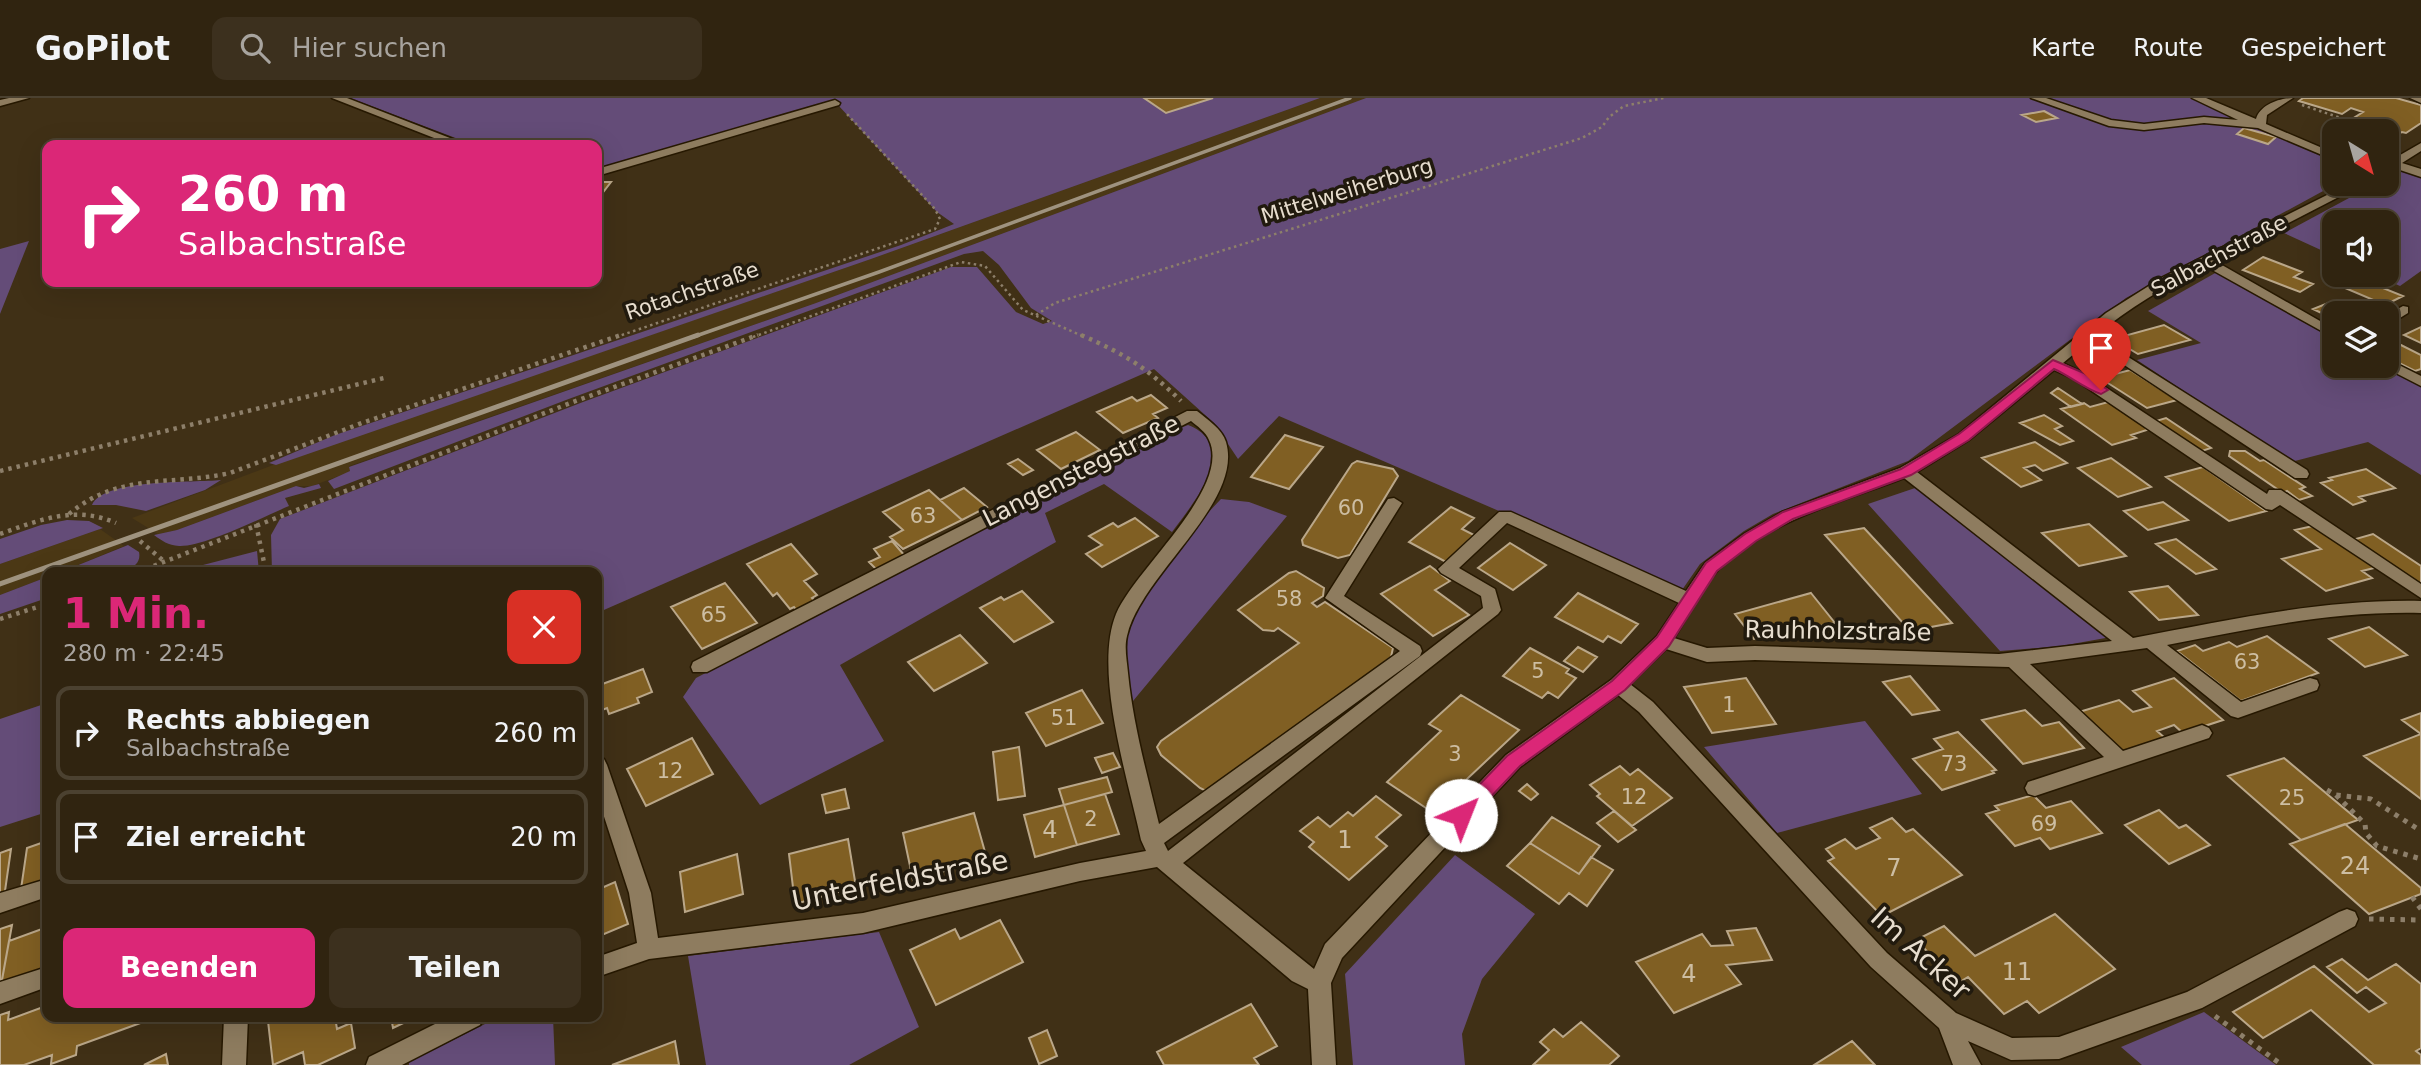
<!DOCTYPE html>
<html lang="de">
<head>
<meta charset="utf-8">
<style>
	body { margin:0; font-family:"DejaVu Sans",sans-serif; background:#3c301e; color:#f1f3f6; height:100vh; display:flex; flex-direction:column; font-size:26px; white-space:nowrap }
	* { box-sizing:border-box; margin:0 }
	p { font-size:23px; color:#a8a49f }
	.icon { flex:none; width:38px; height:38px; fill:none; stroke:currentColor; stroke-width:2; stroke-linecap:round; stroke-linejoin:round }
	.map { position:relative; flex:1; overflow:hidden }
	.details { position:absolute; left:42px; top:469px; width:560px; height:455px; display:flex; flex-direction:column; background:#302410; border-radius:14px; box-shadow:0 7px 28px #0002,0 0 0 2px #4b4130 }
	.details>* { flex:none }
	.guide { position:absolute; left:42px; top:42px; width:560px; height:147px; border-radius:14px; box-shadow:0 7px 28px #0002,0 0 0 2px #4b4130; background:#db2777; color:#fff; overflow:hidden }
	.needle { width:46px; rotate:143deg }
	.tools { position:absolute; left:2322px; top:21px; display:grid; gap:14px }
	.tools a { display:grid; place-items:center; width:77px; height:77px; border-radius:14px; background:#302410; box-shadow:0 7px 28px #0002,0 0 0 2px #4b4130; font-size:35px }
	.pin { position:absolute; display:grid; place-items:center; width:60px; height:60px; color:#fff; margin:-72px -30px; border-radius:50% 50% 50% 0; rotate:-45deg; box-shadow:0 0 7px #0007 }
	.pin .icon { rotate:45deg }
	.me { position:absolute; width:77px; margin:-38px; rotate:44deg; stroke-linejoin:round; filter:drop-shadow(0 0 5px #0008) }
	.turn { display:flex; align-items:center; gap:24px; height:147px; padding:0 21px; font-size:32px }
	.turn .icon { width:91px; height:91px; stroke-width:2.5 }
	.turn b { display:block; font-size:49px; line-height:60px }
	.round { display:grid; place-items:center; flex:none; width:74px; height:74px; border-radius:14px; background:#3c301e }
	.head { display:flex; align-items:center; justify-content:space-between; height:119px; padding:0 21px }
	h1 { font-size:42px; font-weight:700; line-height:52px; color:#db2777 }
	.primary-button { display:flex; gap:14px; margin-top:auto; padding:14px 21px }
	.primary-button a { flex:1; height:80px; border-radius:14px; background:#db2777; color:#fff; font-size:28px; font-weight:700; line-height:80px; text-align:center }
	.primary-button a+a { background:#3c301e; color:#f1f3f6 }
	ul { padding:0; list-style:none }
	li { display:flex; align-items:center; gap:21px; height:94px; margin:0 14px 10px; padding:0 7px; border:4px solid #4b4130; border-radius:14px }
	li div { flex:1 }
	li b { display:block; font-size:26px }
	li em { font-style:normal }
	header { display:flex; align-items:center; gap:42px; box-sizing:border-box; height:98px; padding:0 35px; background:#302410; border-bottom:2px solid #4b4130 }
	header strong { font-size:33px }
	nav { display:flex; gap:38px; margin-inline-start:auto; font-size:24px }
	.search { width:490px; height:63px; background:#3c301e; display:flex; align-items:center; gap:18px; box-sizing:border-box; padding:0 24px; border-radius:14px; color:#a8a49f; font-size:26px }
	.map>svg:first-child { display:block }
</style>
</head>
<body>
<header>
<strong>GoPilot</strong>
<div class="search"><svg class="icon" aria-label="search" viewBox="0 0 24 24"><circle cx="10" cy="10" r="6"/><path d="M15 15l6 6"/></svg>Hier suchen</div>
<nav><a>Karte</a><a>Route</a><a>Gespeichert</a></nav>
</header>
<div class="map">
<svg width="2421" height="967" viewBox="0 0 2421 967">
	<rect width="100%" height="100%" fill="#403016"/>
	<path fill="#4b3815" d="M1320,0h46l-550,205 -467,163 1,5 -3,2 -35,13h-16l-119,44 -19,4 -26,-16 149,-56 590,-203z
		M100,431l24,17 -63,26h-14v5l-47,18v-31z"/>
	<path fill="#644c78" d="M350,0h970l-449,161 -595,206 -7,-2 66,-28 566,-190 53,-21 -17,-12 -99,-107 -204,61 -37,7v-28h-123z
		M1366,0h826l142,60 2,26 -210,114 -218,163 -135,53 -29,17 -44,33 -18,26 -403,-174 -41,43 -24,-36 -60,-54 -557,244v-41h-325l-1,-37 9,-16 303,-117 368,-135h26l39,45 27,12 9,-3 -21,-13 -32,-43 -16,-14 -19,3 -398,146 -232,89 -6,-8 22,-10 -1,-4 467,-164z
		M2399,73l22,5v95l-21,15 -24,-11h11v-53h-53v34l-50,-23 91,-49h12v-7z
		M29,143l-29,73v-65z
		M2217,174l117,65v29h51l36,20v89l-53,-33 -77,20 -154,-102 64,-17 -53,-32z
		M1188,327c54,21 4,80 -16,107l-68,-48 -59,29 11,29 -216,123 44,76 -124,64 -77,-108 13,-19 464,-242z
		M221,382l-16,10 -59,21 -30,-6h-24c12,-27 102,-22 129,-25z
		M319,386l2,4 -36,10 4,8c-26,11 -85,41 -110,40 -11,-1 -17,-5 -25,-11l23,-5 119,-44 8,2z
		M1918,389l193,150 -50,9 -61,5 -132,-147z
		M1221,401l28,3 38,14 -154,185 -7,-26 2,-53 31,-48 44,-56z
		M67,422l22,1 14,7 -103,36v-25l41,-14z
		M128,447l11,7c6,29 -60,20 -78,20z
		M257,453l2,21h-83z
		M47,479v21l-47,16v-19z
		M47,605v109l-47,15v-108z
		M1865,623l57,73 -145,39 -73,-86z
		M1455,757l80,59 -53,65 -20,55 3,31h-112l-8,-91z
		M879,834l40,95 -70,38h-143l-18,-109z
		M2204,914l72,53h-134l-21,-18z
		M499,919h54l2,48h-146v-3z"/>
	<path fill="#805f23" stroke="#baa789" stroke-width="2" d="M1144,0h69l-47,15z
		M2303,0h93l25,7v18l-15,10 -4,-1 -5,3 -48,-14 14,-9 -12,-4 -9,6 -43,-13z
		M2044,13l13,7 -21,4 -14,-7z
		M2244,30l32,9 -8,7 -31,-10z
		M597,84h14l-14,18z
		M2263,159l39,15 -8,5 19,7 -13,8 -57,-22z
		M2363,182l40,16 -18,9 -40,-17z
		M2333,203l28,12h-27v6l-21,-10z
		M2164,227l26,15 -52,14 -25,-15z
		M2421,229v16l-17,-8z
		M2395,244l26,13v14l-6,2 -28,-14v-12z
		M2130,272l47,30 -30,8 -47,-30z
		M2058,290l24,16 -11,3 -20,-14z
		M1151,297l16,13 -14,6 5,4 -35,15 -26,-21 35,-15 5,4z
		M2112,303l38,28 -19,6 5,3 -24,7 -51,-36 23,-6 6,4z
		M2044,317l18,11 -7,3 18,12 -13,4 -40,-22z
		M2166,320l45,30 -9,3 -46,-30z
		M1076,334l24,18 -39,19 -24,-19z
		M1285,337l38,12 -34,42 -38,-12z
		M2035,344l32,21 -24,8 -8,-6 -11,3 17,12 -20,7 -39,-29z
		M2230,353h15l15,10 4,-1 41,27 -5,2 12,7 -13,4 -12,-9 -4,2 -54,-37z
		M2111,360l40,29 -33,10 -40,-29z
		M1018,361l15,11 -10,5 -15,-11z
		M1357,363l36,8 5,7 -48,79 -12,3 -35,-13 -1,-5 50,-76z
		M2203,369l63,44 -37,10 -63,-44z
		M2366,371l29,19 -36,9 6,4 -12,4 -32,-22 11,-3 -3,-2z
		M964,390l23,19 -25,13 -22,-20z
		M929,392l33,30 -59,29 -13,-12 13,-7 -20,-18z
		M2163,404l25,18 -40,10 -24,-19z
		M1451,409l23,11 -12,11 12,6 -28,27 -37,-20z
		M1135,420l23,18 -56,31 -16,-13 16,-9 -13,-9 24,-13 5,4z
		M2089,426l37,32 -47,10 -37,-33z
		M2317,427l61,42 -16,4 10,7 -46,13 -44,-32 39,-10 -26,-19z
		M1864,430l88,95 -42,8 -85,-96z
		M2373,436l48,32v20l-69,-46z
		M2176,441l40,30 -20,5 -40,-30z
		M892,443l13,15 -29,13 -7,-7 11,-5 -6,-8z
		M1510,445l36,22 -33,25 -35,-22z
		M791,446l26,30 -13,7 13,14 -5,3 4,4 -19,9 -3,-4 -4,2 -13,-16 -4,3 -26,-32z
		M1430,468l20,15 -15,9 34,25 -36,21 -52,-42z
		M1296,473l28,17 -1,8 -11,7 5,4 8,-5 68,46 -2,9 -173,131 -10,4 -8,-4 -39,-33 -4,-8 4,-6 138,-98 -21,-15 -4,3 -11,-1 -25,-20 51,-37z
		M725,485l32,40 -55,26 -31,-42z
		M2168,488l30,29 -39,5 -29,-28z
		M1022,493l31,31 -39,20 -34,-34 21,-11 3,3z
		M1578,495l60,31 -17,19 -13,-7 -5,6 -48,-25z
		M1811,495l24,30 -81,16 -19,-25z
		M2369,529l38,28 -42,12 -36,-28z
		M960,537l27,28 -53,28 -26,-29z
		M2267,538l51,37 -77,28 -64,-50 18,-6 8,6 26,-9 8,5z
		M1578,549l19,10 -14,15 -19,-11z
		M1530,550l39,21 -3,4 10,5 -18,20 -10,-6 -6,6 -39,-22z
		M643,571l9,23 -15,6 2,5 -30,11 -2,-6 -10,4v-26z
		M1910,578l29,34 -27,5 -29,-33z
		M1746,580l30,46 -64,9 -28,-46z
		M2174,580l49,42 -40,13 -9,-8 -17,6 8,7 -42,14 -44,-40 40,-12 14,12 18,-5 -18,-16z
		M1082,592l21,33 -57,23 -20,-33z
		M1461,597l58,35 -87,82 -45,-30 54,-51 -12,-7z
		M2025,612l17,16 17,-4 25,26 -61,16 -41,-44z
		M2421,615v21l-19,-14z
		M1958,634l38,38 -4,1 2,2 -52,17 -29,-31 30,-10 -9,-10z
		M2421,636v65l-57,-43z
		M692,640l21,36 -67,32 -19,-37z
		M1019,649l6,49 -27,4 -5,-48z
		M1113,655l7,14 -18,6 -7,-15z
		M2284,660l74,62 -57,20 -73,-64z
		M1620,668l10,9 8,-6 34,29 -40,28 -35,-30 3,-2 -10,-9z
		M1107,679l5,15 -48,13 -5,-16z
		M1527,686l11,10 -7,6 -12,-9z
		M845,691l4,19 -23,5 -4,-18z
		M1105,696l14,40 -42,11 -13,-40z
		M2033,697l13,13 25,-7 31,32 -52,16 -10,-11 -25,8 -29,-32 13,-4 -4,-4z
		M1376,698l25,19 -25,22 11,9 -38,34 -40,-33 5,-5 -14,-11 18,-14 12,10 18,-15 5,4z
		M1064,707l13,40 -42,12 -11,-42z
		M2159,712l20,18 7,-3 24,20 -41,19 -44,-39z
		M1614,713l22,19 -18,12 -21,-19z
		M974,715l13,46 -74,21 -10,-47z
		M1552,719l48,29 -21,28 -49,-31z
		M1892,720l14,14 7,-3 49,46 -80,41 -54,-55 6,-3 -8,-9 19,-10 11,10 24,-11 -10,-10z
		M2345,726l76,64v6l-52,20 -79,-70z
		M848,741l8,48 -61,17 -6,-50z
		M47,743v39l-26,9 6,-41z
		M1530,745l49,31 12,-17 22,13 -26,36 -18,-13 -10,11 -52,-38z
		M11,751l-7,49 -4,1v-46z
		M737,756l6,40 -58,18 -5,-40z
		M615,784l13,42 -31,13v-47z
		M2055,816l60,55 -76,44 -12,-12 -23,13 -36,-37 -10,6 -42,-43 28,-14 31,30z
		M47,821v50l-46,16 8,-44 33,-12 2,-9z
		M1000,822l23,42 -87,43 -26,-55 45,-21 5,10z
		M12,827l-10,55 -2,1v-52z
		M1756,830l16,32 -46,5 15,19 -67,29 -38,-51 66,-28 9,12 22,-1 -6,-14z
		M2342,861l26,21 28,-16 25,20v64l-5,3 5,4v10h-47l-63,-55 -48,28 -30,-26 81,-46 55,46 17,-9 -20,-16 -9,6 -30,-26z
		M47,903v16h110l-80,29 -1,9 -25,9 1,-9 -28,10h-24v-50l9,-3 -1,8 38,-14z
		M1251,906l26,42 -23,12 5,7h-95l-7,-13z
		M276,919h59l2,12 14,-6 4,25 -37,17h-13l-2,-13 -30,13 -5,-44z
		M391,919h25l-23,11z
		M1581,924l38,34 -10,9h-76l16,-15 -9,-8 14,-13 9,8z
		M1047,932l10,26 -18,8 -10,-26z
		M675,943l4,24h-67z
		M1852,943l23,24h-61z
		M166,956l2,11h-24z"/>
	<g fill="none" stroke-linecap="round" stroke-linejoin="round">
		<defs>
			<path id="minor" d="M9,0h20l-29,8v-6z
				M332,0h15l121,47h-16z
				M2031,0h15l65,22 33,4 60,-7 34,3 -46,-22h14l50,21c4,-14 23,-21 37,-21l-26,17 -1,9 68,29v7l-76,-32 -54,-5 -60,7 -35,-4z
				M2410,0h11v5z
				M835,2l5,3 -1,2 -242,71v-7z
				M2421,45v8l-19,12 19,6v8l-27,-9 -7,3 1,-9z
				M2349,86h15l-149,77 119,68v9l-129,-72c-39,20 -76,42 -110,70l212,134 2,4 -2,4h-12l-198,-131 -10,-4 -24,20 21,10 183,121 2,-4h12l140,94v14l-141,-93 -8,5 -6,-1 -192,-130 -20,-9 -85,70 -52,32 216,166c96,-18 190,-39 288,-37v12c-89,-2 -167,15 -254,32l74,57 69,-24 7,2 2,5 -2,5 -79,28 -7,-2 -84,-68 -117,16 93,87 79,-26 7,3 3,5 -3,5 -174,58 -7,-2 -3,-6 3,-6 76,-25 -95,-90 -254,-7 -48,2 -41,-13 -36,35 23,18 234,251 69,60 56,25 47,-1 128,-45 152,-80 8,-3 8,3 3,7 -3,7 -153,82 -143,51 -48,1 -43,-19 13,24h-28l-14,-37 -68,-61 -232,-255 -21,-17 -98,72 -178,191 -11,25 5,82h-24l-4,-76 -16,-8 -135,-114 -77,14 -217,52 -214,26 -52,18v-20l40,-14 -8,-50 -32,-98v-38l7,2 3,6 44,128 7,45 205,-25 217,-50 66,-12 -5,-11c-13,-61 -48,-169 -25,-226 19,-45 116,-126 93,-174 -3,-8 -12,-14 -18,-19l-484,251h-14l-2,-5 2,-5 494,-251h10c10,8 25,18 29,31 18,61 -85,132 -99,194 -3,11 0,25 1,37 5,51 19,101 31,151l241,-173 -75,-53 63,-99 6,-1 8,5 -58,93 76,50 2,5 -2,5 -256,187 4,8 315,-243 -2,-12 -40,-23 -3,-4 61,-57h12l175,79 19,-28 39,-29 38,-22 118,-44 59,-34 147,-121 57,-36zM1904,380l208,163 -113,13 -244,-8 -48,2 -33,-10c13,-20 28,-51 44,-68 49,-49 123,-68 186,-92zM1507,425l172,80 -22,33 -46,44 -105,75 -181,189 -11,25 -131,-106 315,-249 3,-4 -6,-21 -36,-21z
				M2403,208l5,1v6l-21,13v-11z
				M2387,261l34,17v10l-39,-20h5z
				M47,781v18l-47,16v-20z
				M47,869v20l-47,17v-22z
				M224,919h24l-2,48h-24z
				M449,919h35l-4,8 -78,40h-36l3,-8z"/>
		</defs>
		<use href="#minor" stroke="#261800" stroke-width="3"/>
		<path stroke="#8d7f6a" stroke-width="2.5" stroke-dasharray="2.5 3.5" stroke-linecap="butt" d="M2302,7l78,26
			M2387,35l16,5
			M1036,217l19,-12 527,-165 20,-11 7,-10 15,-11 40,-8
			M616,239l319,-108 5,-10 -5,-10 -89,-96
			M753,239l208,-75 24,4 38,44 62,27"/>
		<path stroke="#8d7f6a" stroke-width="4.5" stroke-dasharray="3.5 5" stroke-linecap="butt" d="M1081,237c44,19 66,33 100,66
			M0,373l384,-93
			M69,416c50,-42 102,-28 161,-41l132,-50 259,-88
			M256,426l10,48
			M0,436c39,-14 76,-29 116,-11
			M140,443l25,21
			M138,474l435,-170 185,-67
			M0,521l47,-15"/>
		<path stroke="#8d7f6a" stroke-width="5" stroke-dasharray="4.5 6" stroke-linecap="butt" d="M2327,692l9,5 35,4 50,32
			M2336,697l29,29 1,9 11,13 44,13
			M2412,799l9,12
			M2369,821l52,1
			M2215,918l67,49"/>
		<use href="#minor" fill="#8e7c5f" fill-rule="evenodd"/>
		<path stroke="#9f937f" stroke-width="3.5" d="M693,239l186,-65 471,-174"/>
		<path stroke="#9f937f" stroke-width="5" d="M0,486l698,-249"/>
	</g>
	<path fill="#db2777" stroke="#8e194d" stroke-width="2" d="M2053,262l31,13 24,17 -7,4c-16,-5 -31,-18 -47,-25l-85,71 -58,35 -118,44 -37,22 -39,30 -48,75 -44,44 -105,76 -52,55 -7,2 -6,-2 -3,-6 3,-5 52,-54 105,-75 45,-44 49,-74 39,-29 38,-22 118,-43 58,-35z"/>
	<g text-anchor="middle" stroke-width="7" stroke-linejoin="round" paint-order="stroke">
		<g font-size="21" fill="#e7ddce" stroke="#211a0e">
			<text transform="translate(1347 93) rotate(-17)" y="7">Mittelweiherburg</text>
			<text transform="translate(2219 158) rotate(-28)" y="7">Salbachstraße</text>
			<text transform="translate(692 193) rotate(-19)" y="7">Rotachstraße</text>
		</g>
		<g font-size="21" fill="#cdbea3">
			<text x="1351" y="417">60</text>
			<text x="923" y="425">63</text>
			<text x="1289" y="508">58</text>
			<text x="714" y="524">65</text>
			<text x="2247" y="571">63</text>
			<text x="1538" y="580">5</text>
			<text x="1729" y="614">1</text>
			<text x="1064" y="627">51</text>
			<text x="1455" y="663">3</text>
			<text x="1954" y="673">73</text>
			<text x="670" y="680">12</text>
			<text x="1634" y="706">12</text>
			<text x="2292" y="707">25</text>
			<text x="1091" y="728">2</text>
			<text x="2044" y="733">69</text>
		</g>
		<g font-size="24" fill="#e7ddce" stroke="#211a0e">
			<text transform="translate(1081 373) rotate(-27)" y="8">Langenstegstraße</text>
			<text transform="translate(1838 533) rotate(1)" y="8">Rauhholzstraße</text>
		</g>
		<g font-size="24" fill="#cdbea3">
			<text x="1050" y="740">4</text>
			<text x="1345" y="750">1</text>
			<text x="2355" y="776">24</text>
			<text x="1894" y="778">7</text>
			<text x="2017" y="882">11</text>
			<text x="1689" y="884">4</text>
		</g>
		<g font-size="28" fill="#e7ddce" stroke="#211a0e">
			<text transform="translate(900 782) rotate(-11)" y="10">Unterfeldstraße</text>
			<text transform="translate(1921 855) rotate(42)" y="10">Im Acker</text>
		</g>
	</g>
</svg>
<div class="tools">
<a><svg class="needle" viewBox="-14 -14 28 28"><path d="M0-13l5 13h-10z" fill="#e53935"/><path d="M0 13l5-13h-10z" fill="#a8a49f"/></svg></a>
<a><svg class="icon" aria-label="sound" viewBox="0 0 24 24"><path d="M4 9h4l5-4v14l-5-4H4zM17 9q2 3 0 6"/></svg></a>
<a><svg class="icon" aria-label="layers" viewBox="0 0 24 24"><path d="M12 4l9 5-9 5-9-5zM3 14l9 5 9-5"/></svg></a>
</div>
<div class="pin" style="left:2101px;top:292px;background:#d93025"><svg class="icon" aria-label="arrive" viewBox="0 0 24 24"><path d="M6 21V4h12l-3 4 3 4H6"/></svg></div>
<svg class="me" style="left:1461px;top:717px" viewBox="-20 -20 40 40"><circle r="19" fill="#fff"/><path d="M0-13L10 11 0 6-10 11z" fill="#db2777"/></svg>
<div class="guide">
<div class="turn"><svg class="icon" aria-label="right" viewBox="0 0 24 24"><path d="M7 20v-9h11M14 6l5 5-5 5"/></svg><div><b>260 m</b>Salbachstraße</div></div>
</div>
<section class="details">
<div class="head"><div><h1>1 Min.</h1><p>280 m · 22:45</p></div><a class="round" style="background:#d93025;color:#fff"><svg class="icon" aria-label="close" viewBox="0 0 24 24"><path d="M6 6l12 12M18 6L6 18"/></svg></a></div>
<ul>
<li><svg class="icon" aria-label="right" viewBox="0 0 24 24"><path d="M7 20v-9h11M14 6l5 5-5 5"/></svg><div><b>Rechts abbiegen</b><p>Salbachstraße</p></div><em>260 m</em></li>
<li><svg class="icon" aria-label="arrive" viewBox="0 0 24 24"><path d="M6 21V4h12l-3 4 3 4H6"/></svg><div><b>Ziel erreicht</b></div><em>20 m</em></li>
</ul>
<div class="primary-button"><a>Beenden</a><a>Teilen</a></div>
</section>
</div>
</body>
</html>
